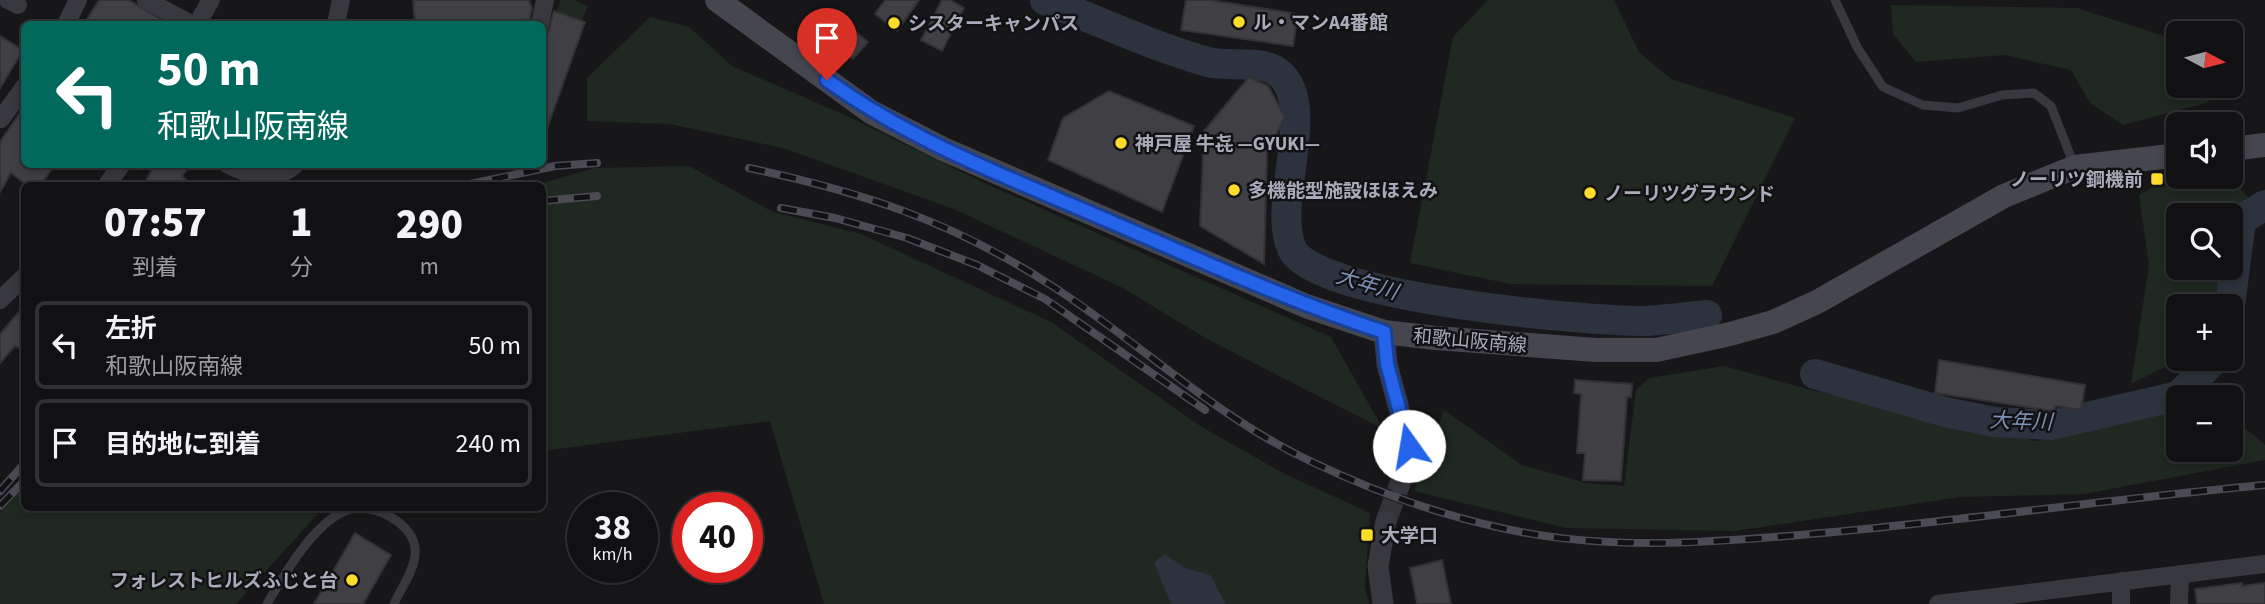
<!DOCTYPE html>
<html lang="ja">
<head>
<meta charset="utf-8">
<style>
	body { margin:0; font-family:"Source Sans 3","Noto Sans JP",sans-serif; background:#1a1a1c; color:#f1f3f6; height:100vh; display:flex; flex-direction:column; font-size:26px; white-space:nowrap }
	* { box-sizing:border-box; margin:0 }
	p { font-size:23px; color:#9c9da0 }
	.icon { flex:none; width:38px; height:38px; fill:none; stroke:currentColor; stroke-width:2; stroke-linecap:round; stroke-linejoin:round }
	.map { position:relative; flex:1; overflow:hidden }
	.side { position:absolute; left:21px; top:182px; width:525px; height:329px; display:flex; flex-direction:column; background:#111113; border-radius:10px; box-shadow:0 4px 10px #0003,0 0 0 2px #303133 }
	.side>* { flex:none }
	.hud { position:absolute; left:21px; top:21px; width:525px; height:147px; border-radius:10px; box-shadow:0 4px 10px #0003,0 0 0 2px #303133; background:#00695c; color:#fff; overflow:hidden }
	.needle { width:46px; rotate:97deg }
	.controls { position:absolute; left:2166px; top:21px; display:grid; gap:14px }
	.controls a { display:grid; place-items:center; width:77px; height:77px; border-radius:10px; background:#111113; box-shadow:0 4px 10px #0003,0 0 0 2px #303133; font-size:35px }
	.speed { position:absolute; left:567px; top:492px; display:flex; gap:14px; font-size:35px; font-weight:700; text-align:center }
	.speed>* { display:grid; place-content:center; width:91px; height:91px; border-radius:50%; background:#111113; box-shadow:0 4px 10px #0003,0 0 0 2px #303133; line-height:1 }
	.speed small { font-size:18px; font-weight:400 }
	.speed .limit { border:10px solid #d22; background:#fff; color:#111 }
	.pin { position:absolute; display:grid; place-items:center; width:60px; height:60px; color:#fff; margin:-72px -30px; border-radius:50% 50% 50% 0; rotate:-45deg; box-shadow:0 0 7px #0007 }
	.pin .icon { rotate:45deg }
	.me { position:absolute; width:77px; margin:-38px; rotate:347deg; stroke-linejoin:round; filter:drop-shadow(0 0 5px #0008) }
	.turn { display:flex; align-items:center; gap:24px; height:147px; padding:0 21px; font-size:32px }
	.turn .icon { width:91px; height:91px; stroke-width:2.5 }
	.turn b { display:block; font-size:49px; line-height:60px }
	.eta { display:flex; justify-content:space-evenly; align-items:center; height:119px; text-align:center }
	.eta b { font-size:42px; font-weight:800; line-height:49px }
	ul { padding:0; list-style:none }
	li { display:flex; align-items:center; gap:21px; height:88px; margin:0 14px 10px; padding:0 7px; border:4px solid #303133; border-radius:10px }
	li div { flex:1 }
	li b { display:block; font-size:26px }
	li em { font-style:normal }
	.map>svg:first-child { display:block }
</style>
</head>
<body>
<div class="map">
<svg width="2265" height="604" viewBox="0 0 2265 604">
	<rect width="100%" height="100%" fill="#171719"/>
	<path fill="#1f2821" fill-rule="evenodd" d="M561,0h14l13,6 -7,17 -26,-9z
		M1488,0h126l25,52 32,27 124,39 -83,168 -202,-2 -100,-21 43,-226z
		M1891,5l186,3 87,28 15,22v28h18l12,16 -86,23 -33,-22 -19,-33 -66,-15 -89,7 -23,-28z
		M650,17l39,10 43,39 113,49 137,67 349,155 52,92 -176,-90 -84,-51 -169,-79 -171,-61 -113,-24 -83,-3v-43z
		M689,166l84,46 88,22 190,88 151,105 81,46 87,40 -5,73 4,18h-545l-54,-183 -227,30 -1,-265h-10l63,-18z
		M2172,176l56,1 22,22v59l-14,73 -5,2v-27h-52l2,53 -50,25 18,-119 -10,-70zM2179,215h52v53h-52z
		M1724,366l83,23 229,52 143,-36v45h52v-34l34,29v15l-181,34 -124,3 -224,34 -170,-3 -152,-37 30,-81 78,55 65,18 37,3 12,-96 13,-12z
		M24,487v21h299l-87,96h-236v-92z"/>
	<path fill="#2c333e" d="M1165,554l20,14 25,7 16,29h-55l-17,-42z"/>
	<g fill="none" stroke-linecap="round" stroke-linejoin="round">
		<path stroke="#2c333e" stroke-width="30" d="M1045,0c53,21 107,46 163,62 21,6 54,-4 72,12 38,34 -9,130 12,175 23,49 295,72 352,72 20,-1 42,-4 63,-6
			M2230,306l11,-86 24,-15
			M1815,374l130,38 50,10 57,3 126,-29 37,-37"/>
	</g>
	<path fill="#3f3f44" stroke="#323135" stroke-width="2" d="M99,0h30l39,24h-84z
		M413,0h116l3,9 -3,12 -4,-2 -1,5h-109z
		M885,0h34l-22,31 -22,-17z
		M942,0h8l14,8 -22,43 -21,-11z
		M1186,0h24l88,14 -5,32 -112,-16z
		M554,11l31,11 -41,115 -2,-82z
		M844,22l24,20 -15,17 -25,-17z
		M0,36l23,14 -23,38z
		M1249,77l19,9 17,31 -18,36 -3,111 -64,-38 4,-95z
		M1109,91l85,35 -32,86 -114,-52 15,-42z
		M24,107v57h19l8,6 -11,16h-12l-17,-13 -11,19v-50z
		M155,164h36l-9,12 11,10h-50z
		M24,306v44l-9,-4 -15,17v-29z
		M1939,360l146,25 -4,25 -26,-4 -1,5 -119,-18z
		M1575,380l57,4 -1,13h-4l-6,84 -38,-1 2,-27h-8l4,-59 -7,-1z
		M355,533l36,22 -28,49h-49z
		M1442,560l9,44h-34l-7,-36z
		M2242,583v3l23,-3v21h-68l-2,-15z"/>
	<g fill="none" stroke-linecap="round" stroke-linejoin="round">
		<path stroke="#343539" stroke-width="21" stroke-dasharray="21 10" stroke-linecap="butt" d="M1386,521l14,-37"/>
		<path stroke="#38383f" stroke-width="9" d="M1835,0l22,47 26,40 40,18 35,3 44,-13 32,-2 17,13 23,59
			M267,604c17,-29 46,-80 78,-93 26,-11 74,13 70,44 -1,16 -15,35 -21,49"/>
		<path stroke="#38383f" stroke-width="18" d="M8,0l10,5
			M146,0l45,24
			M66,24l12,-24
			M197,24l14,-24
			M336,24l5,-24
			M540,24l5,-24
			M1,119l23,-32
			M227,164c21,12 50,18 69,0
			M106,186l16,-22
			M0,300l24,-23
			M1938,604l327,-40
			M2121,604v-23
			M2179,604l1,-30"/>
		<path stroke="#38383f" stroke-width="21" d="M1384,332l3,32 22,82 -9,38
			M1383,604l-5,-38 8,-45"/>
		<path stroke="#46464f" stroke-width="24" d="M717,0l154,112 72,37 363,157 78,26 52,6 160,12h60l74,-16 43,-12 44,-20 187,-106 71,-29 104,-12
			M2231,149l34,-4"/>
		<defs>
			<path id="rail" d="M749,168c113,24 202,53 300,116 88,56 165,132 261,177 65,31 134,56 206,70 99,20 206,11 306,2 148,-13 295,-35 443,-48
				M461,186l94,-20 42,-3
				M542,201l55,-5
				M781,208l54,10 72,20 70,27 68,34 160,111
				M0,491l24,-27
				M0,506l24,-25"/>
		</defs>
		<use href="#rail" stroke="#4b4b54" stroke-width="8"/>
		<use href="#rail" stroke="#121214" stroke-width="5" stroke-dasharray="16" stroke-linecap="butt"/>
	</g>
	<g fill="none" stroke-linecap="round" stroke-linejoin="round">
		<defs>
			<path id="route" d="M827,80c84,61 180,97 275,138 93,40 185,82 282,114l3,32 22,82"/>
		</defs>
		<use href="#route" stroke="#184099" stroke-width="18"/>
		<use href="#route" stroke="#2563eb" stroke-width="12"/>
	</g>
	<g fill="#fedc2a" stroke="#121214" stroke-width="2.5">
		<circle cx="1239" cy="22" r="7"/>
		<circle cx="894" cy="23" r="7"/>
		<circle cx="1121" cy="143" r="7"/>
		<rect x="2150" y="172" width="14" height="14" rx="3.5"/>
		<circle cx="1234" cy="190" r="7"/>
		<circle cx="1590" cy="193" r="7"/>
		<rect x="1360" y="528" width="14" height="14" rx="3.5"/>
		<circle cx="352" cy="580" r="7"/>
	</g>
	<g text-anchor="middle" stroke-width="5" stroke-linejoin="round" paint-order="stroke">
		<g font-size="19" font-weight="bold" fill="#a8abba" stroke="#121214" text-anchor="start">
			<text x="1253" y="29">ル・マンA4番館</text>
			<text x="908" y="30">シスターキャンパス</text>
			<text x="1135" y="150">神戸屋 牛㐂 ―GYUKI―</text>
			<text x="2143" y="186" text-anchor="end">ノーリツ鋼機前</text>
			<text x="1248" y="197">多機能型施設ほほえみ</text>
			<text x="1604" y="200">ノーリツグラウンド</text>
			<text x="1381" y="542">大学口</text>
			<text x="338" y="587" text-anchor="end">フォレストヒルズふじと台</text>
		</g>
		<g font-size="19" fill="#a8abba" stroke="#121214">
			<text transform="translate(1470 340) rotate(5)" y="7">和歌山阪南線</text>
		</g>
		<g font-size="21" font-style="italic" fill="#7d92b7" stroke="#121214">
			<text transform="translate(1367 284) rotate(16)" y="7">大年川</text>
			<text transform="translate(2021 421) rotate(2)" y="7">大年川</text>
		</g>
	</g>
</svg>
<div class="controls">
<a><svg class="needle" viewBox="-14 -14 28 28"><path d="M0-13l5 13h-10z" fill="#e53935"/><path d="M0 13l5-13h-10z" fill="#9c9da0"/></svg></a>
<a><svg class="icon" aria-label="sound" viewBox="0 0 24 24"><path d="M4 9h4l5-4v14l-5-4H4zM17 9q2 3 0 6"/></svg></a>
<a><svg class="icon" aria-label="search" viewBox="0 0 24 24"><circle cx="10" cy="10" r="6"/><path d="M15 15l6 6"/></svg></a>
<a>+</a>
<a>−</a>
</div>
<div class="speed"><div>38<small>km/h</small></div><div class="limit">40</div></div>
<div class="pin" style="left:827px;top:80px;background:#d93025"><svg class="icon" aria-label="arrive" viewBox="0 0 24 24"><path d="M6 21V4h12l-3 4 3 4H6"/></svg></div>
<svg class="me" style="left:1409px;top:446px" viewBox="-20 -20 40 40"><circle r="19" fill="#fff"/><path d="M0-13L10 11 0 6-10 11z" fill="#2563eb"/></svg>
<div class="hud">
<div class="turn"><svg class="icon" aria-label="left" viewBox="0 0 24 24"><path d="M17 20v-9H6M10 6l-5 5 5 5"/></svg><div><b>50 m</b>和歌山阪南線</div></div>
</div>
<section class="side">
<div class="eta">
<div><b>07:57</b><p>到着</p></div>
<div><b>1</b><p>分</p></div>
<div><b>290</b><p>m</p></div>
</div>
<ul>
<li><svg class="icon" aria-label="left" viewBox="0 0 24 24"><path d="M17 20v-9H6M10 6l-5 5 5 5"/></svg><div><b>左折</b><p>和歌山阪南線</p></div><em>50 m</em></li>
<li><svg class="icon" aria-label="arrive" viewBox="0 0 24 24"><path d="M6 21V4h12l-3 4 3 4H6"/></svg><div><b>目的地に到着</b></div><em>240 m</em></li>
</ul>
</section>
</div>
</body>
</html>
